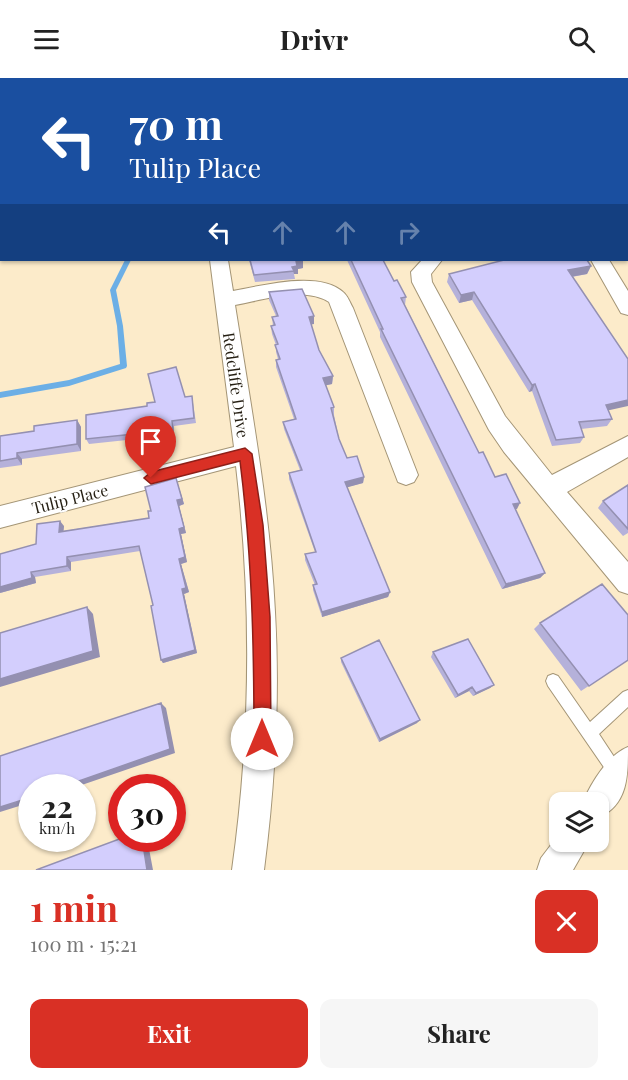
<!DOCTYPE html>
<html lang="en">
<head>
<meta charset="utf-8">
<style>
	body { margin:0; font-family:"Playfair Display",serif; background:#f6f6f6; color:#222; height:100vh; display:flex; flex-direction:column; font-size:22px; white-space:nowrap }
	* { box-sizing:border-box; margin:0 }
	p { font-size:20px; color:#767676 }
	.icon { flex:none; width:33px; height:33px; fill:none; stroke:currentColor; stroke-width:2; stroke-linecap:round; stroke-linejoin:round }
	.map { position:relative; height:792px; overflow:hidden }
	.panel { display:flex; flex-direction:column; background:#fff; flex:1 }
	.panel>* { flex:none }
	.guide { position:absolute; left:0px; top:0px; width:628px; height:183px; box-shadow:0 2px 4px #0004; background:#1a4fa0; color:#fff; overflow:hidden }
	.controls { position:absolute; left:549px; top:714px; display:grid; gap:12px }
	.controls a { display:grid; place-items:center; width:60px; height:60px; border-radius:12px; background:#fff; box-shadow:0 2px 4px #0004; font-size:30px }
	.speed { position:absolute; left:18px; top:696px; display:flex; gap:12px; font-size:30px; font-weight:700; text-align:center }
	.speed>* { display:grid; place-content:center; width:78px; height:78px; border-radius:50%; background:#fff; box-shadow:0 2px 4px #0004; line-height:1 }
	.speed small { font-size:15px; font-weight:400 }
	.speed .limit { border:9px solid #d22; background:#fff; color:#111 }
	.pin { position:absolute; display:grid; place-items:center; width:51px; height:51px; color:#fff; margin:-62px -26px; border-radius:50% 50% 50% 0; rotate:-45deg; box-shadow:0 0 6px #0007 }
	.pin .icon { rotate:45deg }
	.me { position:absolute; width:66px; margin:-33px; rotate:0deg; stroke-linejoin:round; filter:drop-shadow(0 0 4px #0008) }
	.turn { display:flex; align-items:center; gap:21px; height:126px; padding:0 30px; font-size:27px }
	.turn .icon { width:78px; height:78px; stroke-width:2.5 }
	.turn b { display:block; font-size:42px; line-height:51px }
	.lanes { display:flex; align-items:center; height:57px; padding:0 30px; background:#0003; justify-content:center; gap:30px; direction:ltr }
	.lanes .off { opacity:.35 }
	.round { display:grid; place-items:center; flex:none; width:63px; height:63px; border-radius:12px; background:#f6f6f6 }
	.summary { display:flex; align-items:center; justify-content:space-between; height:102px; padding:0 30px }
	h1 { font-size:36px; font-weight:700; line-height:45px; color:#d93025 }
	.primary-button { display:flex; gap:12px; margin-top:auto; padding:12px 30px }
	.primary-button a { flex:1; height:69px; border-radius:12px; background:#d93025; color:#fff; font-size:24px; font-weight:700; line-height:69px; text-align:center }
	.primary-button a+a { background:#f6f6f6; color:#222 }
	header { display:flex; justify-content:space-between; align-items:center; height:78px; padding:0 30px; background:#fff; font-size:27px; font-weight:700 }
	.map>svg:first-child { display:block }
</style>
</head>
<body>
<header><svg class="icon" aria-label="menu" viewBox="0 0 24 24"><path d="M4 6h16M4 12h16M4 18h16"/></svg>Drivr<svg class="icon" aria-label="search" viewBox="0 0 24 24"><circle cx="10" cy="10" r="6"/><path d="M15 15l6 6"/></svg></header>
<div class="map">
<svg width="628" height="792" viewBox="0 0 628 792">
	<rect width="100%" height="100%" fill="#fcebca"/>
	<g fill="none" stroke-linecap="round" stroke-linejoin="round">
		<path fill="#6cafe6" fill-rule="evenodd" d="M424,0h6l-1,2h-7z
			M125,182h6l-15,30 7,36 4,40 -1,2 -57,18 -69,12v-6l69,-12 51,-16 -3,-38 -7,-36z"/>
		<defs>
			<path id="service" d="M553,596l5,2 32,46 33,-30 5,-2v17l-29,27 23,35 3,5 -3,5 -5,3 -5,-3 -64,-93 -2,-5 2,-5z"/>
			<path id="minor" d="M87,0h17l-18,2z
				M263,0h16l-17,2z
				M0,101h2v12h-2z
				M210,182h18l5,31c28,-5 86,-21 110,1 5,4 7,11 10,16l65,167 -4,7 -8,3 -8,-3 -69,-180c-25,-16 -66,-2 -94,3 16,102 35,204 40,307 5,86 0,172 -11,258h-32c19,-135 20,-268 4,-404l-236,62v-22l234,-59z
				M422,182h20l-11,14 1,8 73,134 47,59 76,-39v21l-61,35 61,70v32l-9,-3 -115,-139 -15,-22 -77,-148 -1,-10z
				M591,182h18l19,31v24l-7,-2z
				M628,669c0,29 0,58 -30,71v-16h-15c8,-19 25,-47 45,-55z
				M560,755v9h29l-16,28h-36l4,-12z"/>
		</defs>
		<use href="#service" stroke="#a49576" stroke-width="2"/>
		<use href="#minor" stroke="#a49576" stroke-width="2"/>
		<use href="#service" fill="#fff" fill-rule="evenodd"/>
		<use href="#minor" fill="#fff" fill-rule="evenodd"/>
	</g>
	<path fill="#b5b1da" d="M117,0h92v2h-92z
		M520,0h108v15l-1,-1 1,7v147l-1,-1v-165h-106z
		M249,182h54v8l-5,1v5h-4l1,5 -40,3z
		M347,182h36l11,21 12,16 -1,8 74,148 38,56h-2l30,64 -5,5 -38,11 -122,-252v-5z
		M591,188l-4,8 -15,3 36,134 4,8 -5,7 -26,3 3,8 -4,6 -28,3 -20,-55 -3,1 -57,-92 -13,3 -12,-21 2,-8z
		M269,214l45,32h-3l8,26 14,26 -1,8 -6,1 8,22v8l5,24 8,19 17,19 -1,6 -16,4 43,105 -2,5 -66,20 -9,-27v-5h2l-10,-25v-6l10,-2 -26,-73v-6l11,-3 -16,-41 -1,-7 11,-3 -18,-52v-7l2,-1 -2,-7v-7l-4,-11 -1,-8h2l-1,-9 4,-1 -7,-16z
		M192,318l4,27 -22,3v9l-85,9 -3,-5 99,-42z
		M77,342l4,7v24l-59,8v6l-22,3v-32l34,-5z
		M178,406l6,20 -5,2 7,27 -5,1 6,28 -6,2 8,28 -5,2 13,59 -34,10 -2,-3 -8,-55 -13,-54 -69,11v9l-36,6 1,6 -36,10 36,-49 28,-18 -1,5 86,-13 2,-7z
		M628,407v48l-5,3 -25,-28 5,-7z
		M540,545l88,37 -47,31 -47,-62z
		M433,574l61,33 -4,3 -17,8 -4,-5 -14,7 -24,-41z
		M341,580l76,65 -38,19 -38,-80z"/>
	<path fill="#9490b1" d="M0,60h2v8h-2z
		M303,182v8l-5,1v5h-4l-2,-7 4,-6z
		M591,188l-4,8 -23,4 4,-8z
		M474,214l-2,8 -13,3 2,-8z
		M314,238v8l-5,1v-8z
		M333,298l-1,8 -9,2v-8z
		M535,306l-3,7 -3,1 3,-7z
		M628,322v6l-27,6 5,-7z
		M77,342l4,7v24l-4,-7z
		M17,375l5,6v6l-5,-7z
		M364,399l-1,6 -18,5v-6z
		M176,400l8,26 -5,2 7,27 -5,1 6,28 -6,2 8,28 -5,2 13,59 -34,10 -2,-3 21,-71 -3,-30v-30z
		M520,425l-3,6 -7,1 3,-6z
		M60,443l4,5 -1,11 -4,-5z
		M67,479l4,5v9l-4,-5z
		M31,494l4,5 1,6 -36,10v-6z
		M545,495l-5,5 -38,11 4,-5z
		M390,514l-2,5 -66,20v-5z
		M87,529l6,7 7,43 -100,30v-8z
		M494,607l-4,3 -17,8 3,-3z
		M472,609l-3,4 -14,7 3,-3z
		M161,625l5,5 9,45 -102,35h-14z
		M420,642l-3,3 -38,19 1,-3z
		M32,719v5l-32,10v-5z
		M142,760h5l6,32h-6z"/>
	<path fill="#d3cefd" stroke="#9490b1" stroke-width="1.5" d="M0,0h52l1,2h-51v58h-2z
		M128,0h81l-2,2h-82z
		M526,0h102l-1,10 1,69 -1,-1v-76h-100z
		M628,81v35h-1v-34z
		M627,116l1,1v38l-1,-1z
		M250,182h53l-7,1 1,5 -5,1 2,4 -40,4z
		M351,182h32l11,21 3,-1 9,17 -5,1 78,155 4,-1 12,25 11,-3 14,29 -7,1 32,69 -39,11 -125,-255h2z
		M504,182h83l4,6 -23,4 60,89v41l-22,5 6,14 -33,3 5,15 -28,3 -21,-56 -3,1 -58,-93 -13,3 -12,-21z
		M302,211l12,27 -5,1 10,33 14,26 -10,2 11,29 -3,1 8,31 8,19 10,-2 7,21 -19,5 45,110 -68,20 -9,-27 4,-1 -12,-30 11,-2 -27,-79 13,-3 -19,-48 13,-3 -20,-59 4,-1 -5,-14 3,-1 -7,-18 4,-1 -3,-8 6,-1 -9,-24z
		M176,289l9,30 7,-1 2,22 -22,3 1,9 -87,9v-24l61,-9v-3l8,-1 -7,-28z
		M77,342v24l-60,9v5l-17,3v-25l34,-5v-5z
		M176,400l6,21 -5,1 7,27 -5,2 6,28 -6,2 7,29 -4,1 13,61 -34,10 -10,-54 2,-1 -14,-59 -72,11v9l-36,6 1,6 -32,9v-33l36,-10 1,-20 23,-3 -1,11 90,-14 -1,-7h3l-6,-24z
		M628,407v44l-25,-28z
		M602,506l26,31v45l-39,26 -49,-63z
		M87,529l6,44 -93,28v-46z
		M468,561l26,46 -18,8 -4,-6 -14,8 -25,-43z
		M379,562l41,80 -40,19 -39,-81z
		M161,625l9,46 -111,39h-27v9l-32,10v-51z
		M122,760h20l5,32h-111z"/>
	<path fill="#d93025" stroke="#8d1f18" stroke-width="1.5" d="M245,370l7,6 11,71 7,92 1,122 -3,6 -6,2 -6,-2 -2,-6c0,-96 -2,-183 -14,-278l-89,23 -7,-6 7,-6z"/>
	<g text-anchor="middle" stroke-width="4.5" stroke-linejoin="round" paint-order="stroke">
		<g font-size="16" fill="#251f13" stroke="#fff">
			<text transform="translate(236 307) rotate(82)" y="6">Redcliffe Drive</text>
			<text transform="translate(70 421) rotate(-14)" y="6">Tulip Place</text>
		</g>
	</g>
</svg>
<div class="controls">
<a><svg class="icon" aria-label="layers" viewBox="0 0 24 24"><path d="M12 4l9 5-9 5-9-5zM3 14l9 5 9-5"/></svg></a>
</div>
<div class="speed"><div>22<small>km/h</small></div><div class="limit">30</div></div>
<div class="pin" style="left:151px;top:400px;background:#d93025"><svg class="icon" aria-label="arrive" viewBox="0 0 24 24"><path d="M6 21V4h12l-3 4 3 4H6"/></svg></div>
<svg class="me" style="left:262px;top:661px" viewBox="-20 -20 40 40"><circle r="19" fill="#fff"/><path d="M0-13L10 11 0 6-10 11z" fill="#d93025"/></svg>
<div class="guide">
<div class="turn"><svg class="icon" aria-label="left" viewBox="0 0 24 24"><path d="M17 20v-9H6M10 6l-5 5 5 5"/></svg><div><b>70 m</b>Tulip Place</div></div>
<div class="lanes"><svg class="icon" aria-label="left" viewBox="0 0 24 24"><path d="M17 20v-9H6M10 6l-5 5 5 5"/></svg><svg class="icon off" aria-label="ahead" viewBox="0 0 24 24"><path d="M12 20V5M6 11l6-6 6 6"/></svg><svg class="icon off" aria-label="ahead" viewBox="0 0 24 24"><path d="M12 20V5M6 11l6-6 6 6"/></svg><svg class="icon off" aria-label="right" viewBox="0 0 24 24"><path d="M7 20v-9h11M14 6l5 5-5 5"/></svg></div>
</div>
</div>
<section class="panel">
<div class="summary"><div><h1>1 min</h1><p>100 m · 15:21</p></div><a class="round" style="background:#d93025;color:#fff"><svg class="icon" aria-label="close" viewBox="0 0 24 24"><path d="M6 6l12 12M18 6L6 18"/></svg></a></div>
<div class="primary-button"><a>Exit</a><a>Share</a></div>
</section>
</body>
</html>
